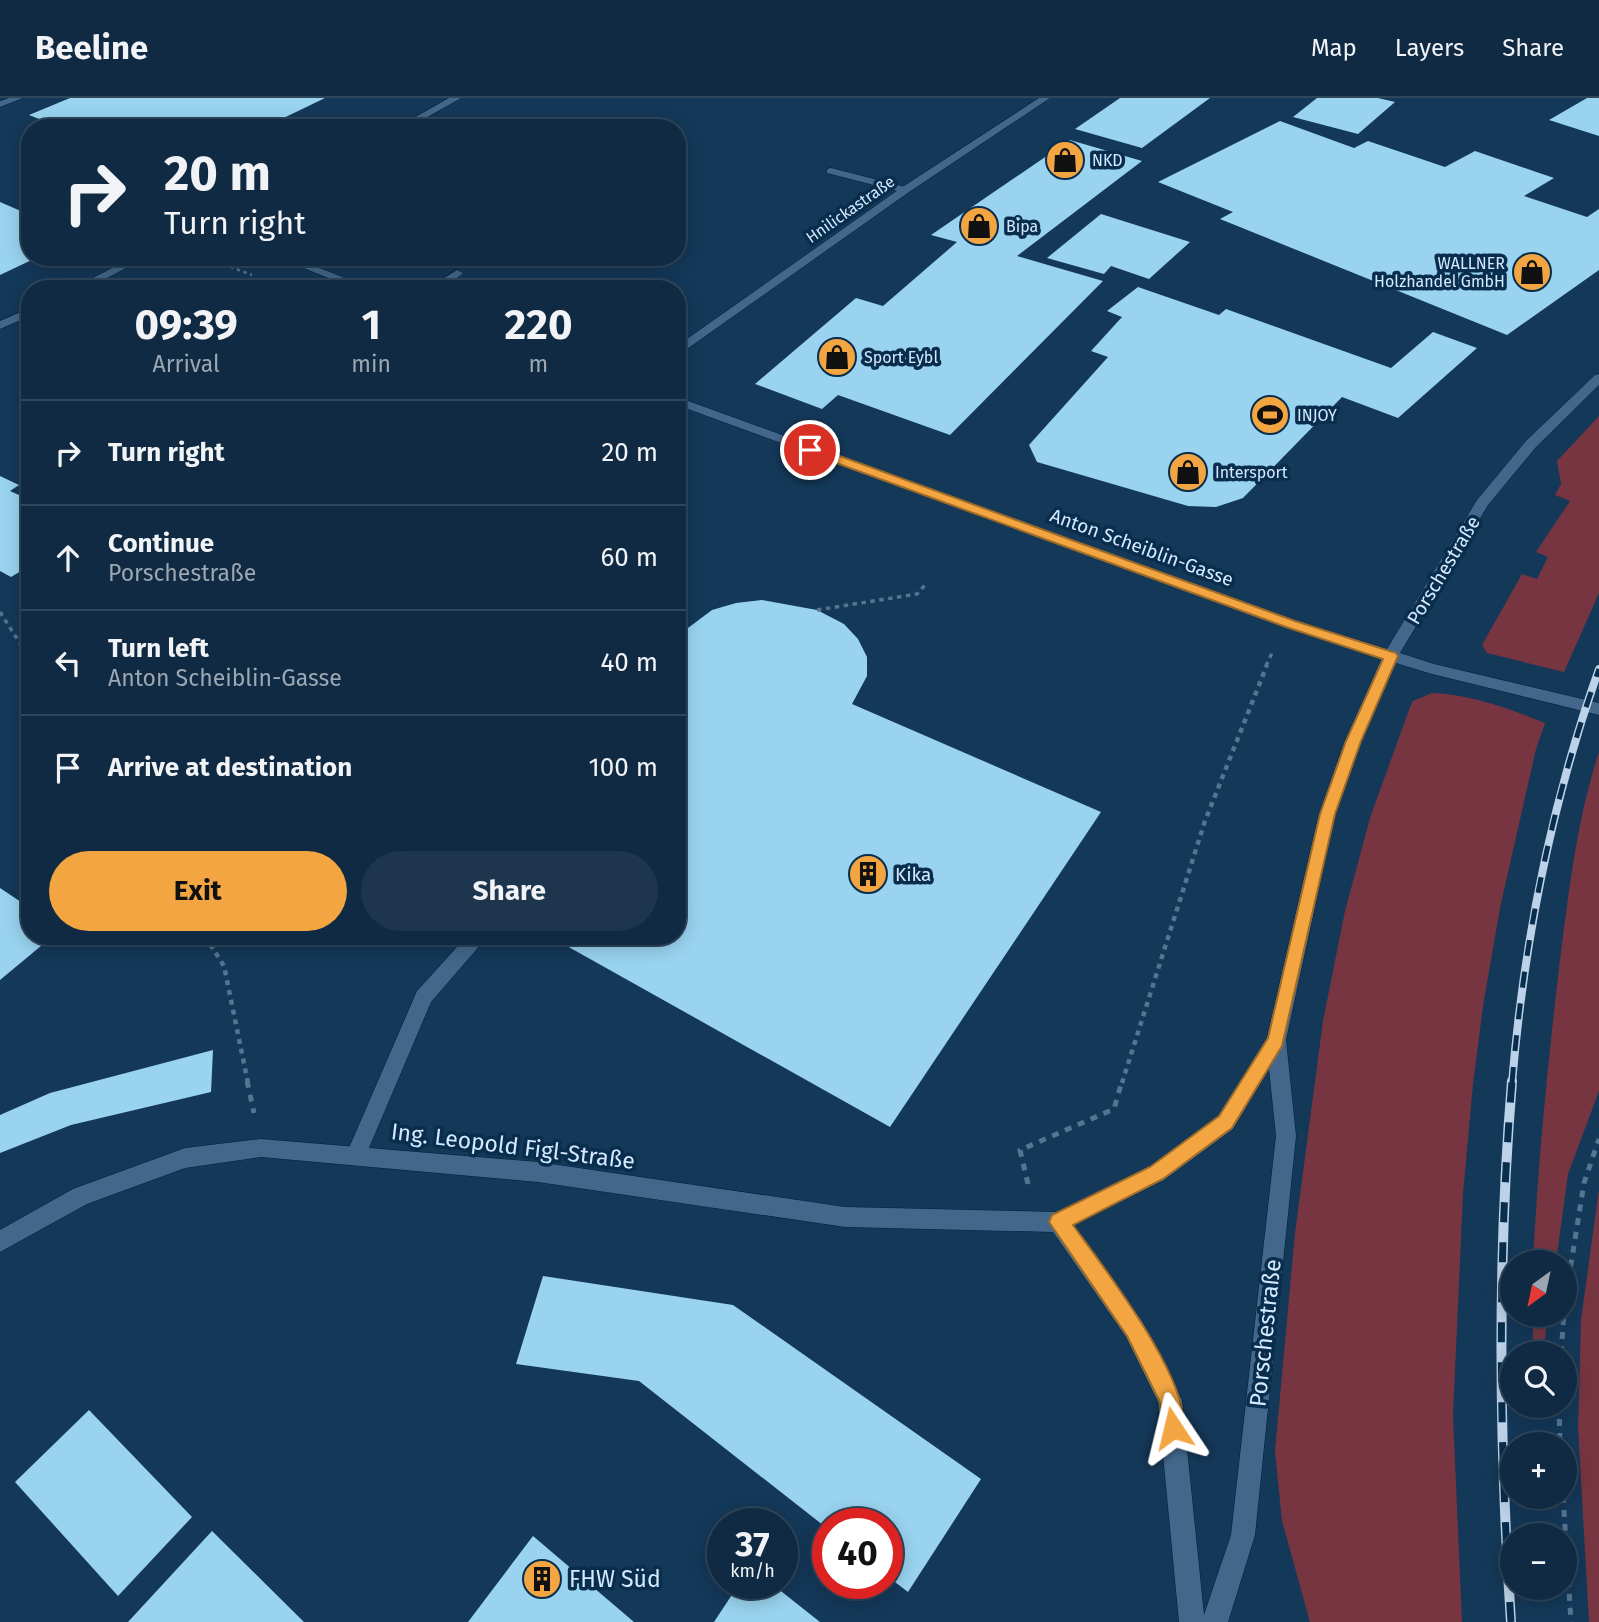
<!DOCTYPE html>
<html lang="en">
<head>
<meta charset="utf-8">
<style>
	body { margin:0; font-family:"Fira Sans",sans-serif; background:#1d364d; color:#f1f3f6; height:100vh; display:flex; flex-direction:column; font-size:26px; white-space:nowrap }
	* { box-sizing:border-box; margin:0 }
	p { font-size:23px; color:#9ba7b2 }
	.icon { flex:none; width:38px; height:38px; fill:none; stroke:currentColor; stroke-width:2; stroke-linecap:round; stroke-linejoin:round }
	.map { position:relative; flex:1; overflow:hidden }
	.sheet { position:absolute; left:21px; top:182px; width:665px; height:665px; display:flex; flex-direction:column; background:#0f2a42; border-radius:28px; box-shadow:0 4px 18px #0003,0 0 0 2px #2f465b }
	.sheet>* { flex:none }
	.top-card { position:absolute; left:21px; top:21px; width:665px; height:147px; border-radius:28px; box-shadow:0 4px 18px #0003,0 0 0 2px #2f465b; background:#0f2a42; color:#f1f3f6; overflow:hidden }
	.needle { width:46px; rotate:213deg }
	.controls { position:absolute; left:1500px; top:1152px; display:grid; gap:14px }
	.controls a { display:grid; place-items:center; width:77px; height:77px; border-radius:50%; background:#0f2a42; box-shadow:0 4px 18px #0003,0 0 0 2px #2f465b; font-size:35px }
	.speed { position:absolute; left:707px; top:1410px; display:flex; gap:14px; font-size:35px; font-weight:700; text-align:center }
	.speed>* { display:grid; place-content:center; width:91px; height:91px; border-radius:50%; background:#0f2a42; box-shadow:0 4px 18px #0003,0 0 0 2px #2f465b; line-height:1 }
	.speed small { font-size:18px; font-weight:400 }
	.speed .limit { border:10px solid #d22; background:#fff; color:#111 }
	.pin { position:absolute; display:grid; place-items:center; width:60px; height:60px; color:#fff; margin:-30px; border:4px solid #fff; border-radius:50%; box-shadow:0 2px 7px #0007 }
	.me { position:absolute; width:77px; margin:-38px; rotate:350deg; stroke-linejoin:round; filter:drop-shadow(0 0 5px #0008) }
	.turn { display:flex; align-items:center; gap:24px; height:147px; padding:0 28px; font-size:32px }
	.turn .icon { width:91px; height:91px; stroke-width:2.5 }
	.turn b { display:block; font-size:49px; line-height:60px }
	.eta { display:flex; justify-content:space-evenly; align-items:center; height:119px; text-align:center }
	.eta b { font-size:42px; font-weight:700; line-height:49px }
	.cta { display:flex; gap:14px; margin-top:auto; padding:14px 28px }
	.cta a { flex:1; height:80px; border-radius:42px; background:#f2a541; color:#111; font-size:28px; font-weight:700; line-height:80px; text-align:center }
	.cta a+a { background:#1d364d; color:#f1f3f6 }
	ul { padding:0; list-style:none }
	li { display:flex; align-items:center; gap:21px; height:105px; padding:0 28px; border-top:2px solid #2f465b }
	li div { flex:1 }
	li b { display:block; font-size:26px }
	li em { font-style:normal }
	header { display:flex; align-items:center; gap:42px; box-sizing:border-box; height:98px; padding:0 35px; background:#0f2a42; border-bottom:2px solid #2f465b }
	header strong { font-size:33px }
	nav { display:flex; gap:38px; margin-inline-start:auto; font-size:24px }
	.map>svg:first-child { display:block }
</style>
</head>
<body>
<header>
<strong>Beeline</strong>
<nav><a>Map</a><a>Layers</a><a>Share</a></nav>
</header>
<div class="map">
<svg width="1599" height="1524" viewBox="0 0 1599 1524">
	<rect width="100%" height="100%" fill="#143858"/>
	<path fill="#773542" d="M1599,318v177l-35,79 -77,-19 -5,-8 40,-71 15,5 11,-22 -12,-5 34,-51 -15,-6 6,-11 -4,-23z
		M1432,595c37,1 79,16 113,30l-9,26 -36,159 -17,98 -10,78 -10,110 -10,221 9,207h-152l-28,-101 -7,-70 20,-218 28,-212 22,-110 25,-93 40,-111 3,-6z
		M1599,654v339l-31,83 -12,88h-23c5,-101 15,-201 27,-302 9,-70 17,-141 39,-208z
		M1599,1091v433h-10l-11,-194 3,-108z
		M1533,1216h15l-5,39h-10z"/>
	<path fill="#99d3ef" d="M70,0h255l-62,30h-201l-33,-13z
		M1120,0h90l-68,50 -67,-19z
		M1317,0h61l17,4 -37,32 -65,-17z
		M1587,0h12v38l-50,-16z
		M1280,23l74,27 14,-7 77,26 30,-16 79,27 -30,18 63,21 12,-8v61l-92,65 -287,-116 13,-7 -75,-30z
		M1070,42l72,21 -125,95 86,25 -153,154 -112,-40 -16,14 -67,-25 101,-86 27,8 74,-64 -26,-7z
		M0,104l30,13v42h8l-38,18z
		M1101,116l89,28 -41,37 -38,-13 -7,8 -57,-16z
		M1138,189l81,28 7,-6 165,59 42,-36 44,16 -79,70 -56,-21 -99,101 -27,9 -28,-1 -151,-44 -8,-17 79,-88 -17,-6 31,-34 -15,-6z
		M0,378l19,9 -9,6 20,9v70l-4,-2 -15,9 -11,-6z
		M762,502l55,10 27,14 14,15 9,18v19l-15,28 249,108 -211,315 -341,-191h128v-308l7,3 28,-21 24,-7z
		M0,790l30,20v28h23l-53,44z
		M213,952l-2,42 -140,33 -71,28v-38l50,-22z
		M543,1178l190,29 248,174 -73,113 -21,-16v-52h-59v5l-189,-148 -123,-17z
		M89,1312l103,107 -74,79 -103,-114z
		M212,1433l92,91h-176z
		M533,1438l101,86h-166z
		M739,1486h33l48,38h-106z"/>
	<g fill="none" stroke-linecap="round" stroke-linejoin="round">
		<defs>
			<path id="lane" d="M831,70l78,20 1,2 -5,3 -78,-20v-4z
				M457,172l6,3 -2,2 -21,14h-13z
				M467,838h21l-57,66 -68,160 -7,3 -7,-3 -3,-7 71,-164z"/>
			<path id="street" d="M9,0h14l-23,9v-6z
				M449,0h12l-53,30h-12z
				M1039,0h11l-141,94 -232,164v-10l224,-158z"/>
			<path id="secondary" d="M133,159h14l-61,32h-14z
				M276,159h16l80,32h-16z
				M30,210v8l-30,13v-8z
				M1599,276v11l-63,62 -48,58 -88,148 34,11 165,39v12l-167,-41 -36,-11 -35,78 -26,73 -49,226 10,96 -41,399 -27,87h-49l-21,-220 -32,-65 -73,-105 -208,-5 -307,-45 -277,-25 -76,11 -98,36 -87,48v-22l73,-41 112,-41 76,-9 277,23 307,45 213,5 92,-46 69,-51 48,-77 52,-224 26,-73 37,-83 -96,-31 -609,-222v-8l619,224 91,28 90,-149 49,-59 69,-66zM1269,971l7,67 -45,399 -27,80 -22,-215 -40,-79 -68,-96 90,-45 69,-51z"/>
		</defs>
		<use href="#lane" stroke="#001e3c" stroke-width="1"/>
		<use href="#street" stroke="#001e3c" stroke-width="1"/>
		<use href="#secondary" stroke="#001e3c" stroke-width="1"/>
		<path stroke="#557490" stroke-width="2.5" stroke-dasharray="3.5 3.5" stroke-linecap="butt" d="M351,30l17,-10
			M204,159l48,18"/>
		<path stroke="#557490" stroke-width="3.5" stroke-dasharray="4.5 4.5" stroke-linecap="butt" d="M817,512l100,-16 9,-10
			M0,514l30,47
			M1266,568l6,-13"/>
		<path stroke="#557490" stroke-width="4.5" stroke-dasharray="5 5" stroke-linecap="butt" d="M205,838l19,30 24,117
			M1122,985l83,-262 62,-156"/>
		<path stroke="#557490" stroke-width="5" stroke-dasharray="7 7" stroke-linecap="butt" d="M247,983l7,32
			M1028,1086l-8,-34 94,-41 8,-28
			M1564,1210l20,-125 15,-44
			M1561,1255l3,-39
			M1559,1307l1,39
			M1563,1398l8,126"/>
		<use href="#lane" fill="#43678a" fill-rule="evenodd"/>
		<use href="#street" fill="#43678a" fill-rule="evenodd"/>
		<use href="#secondary" fill="#43678a" fill-rule="evenodd"/>
		<defs>
			<path id="rail-far1" d="M1512,985c12,-143 39,-279 87,-414"/>
			<path id="rail" d="M1511,1524c-12,-180 -14,-361 1,-541"/>
		</defs>
		<use href="#rail-far1" stroke="#bbd2e8" stroke-width="8"/>
		<use href="#rail" stroke="#bbd2e8" stroke-width="10"/>
		<use href="#rail-far1" stroke="#082d4d" stroke-width="5" stroke-dasharray="16" stroke-linecap="butt"/>
		<use href="#rail" stroke="#082d4d" stroke-width="7" stroke-dasharray="20" stroke-linecap="butt"/>
	</g>
	<path fill="#f2a541" stroke="#9d6b2a" stroke-width="2" d="M806,349h9l480,174 101,32 2,3 -37,85 -26,73 -53,232 -50,82 -69,51 -90,46c28,39 127,165 108,211l-8,3 -8,-3 -5,-34 -33,-66 -78,-114 3,-7 98,-48 69,-51 49,-78 52,-224 26,-73 37,-82 -97,-32 -480,-175z"/>
	<defs>
		<symbol id="shop-disc" viewBox="-11 -11 22 22"><circle r="9.5" fill="#f2a541" stroke="#082d4d"/><path d="M-5-2.5h2.3a2.7 3.5 0 0 1 5.4 0H5L5.5 6h-11ZM-1.5-2.5h3a1.5 2.3 0 0 0-3 0Z" fill="#111"/></symbol>
		<symbol id="stadium-disc" viewBox="-11 -11 22 22"><circle r="9.5" fill="#f2a541" stroke="#082d4d"/><path d="M0-5a6.5 5 0 1 0 0 10a6.5 5 0 1 0 0-10ZM-3.5-1.8h7v3.6h-7Z" fill="#111"/></symbol>
		<symbol id="building-disc" viewBox="-11 -11 22 22"><circle r="9.5" fill="#f2a541" stroke="#082d4d"/><path d="M-4-6H4V6H1V3H-1V6H-4ZM-2.5-4.3h1.7v1.8h-1.7ZM.8-4.3h1.7v1.8H.8ZM-2.5-1h1.7V.8h-1.7ZM.8-1h1.7V.8H.8Z" fill="#111"/></symbol>
	</defs>
	<g fill-rule="evenodd">
		<use href="#shop-disc" x="1043" y="40" width="44" height="44"/>
		<use href="#shop-disc" x="957" y="106" width="44" height="44"/>
		<use href="#shop-disc" x="1510" y="152" width="44" height="44"/>
		<use href="#shop-disc" x="815" y="237" width="44" height="44"/>
		<use href="#stadium-disc" x="1248" y="295" width="44" height="44"/>
		<use href="#shop-disc" x="1166" y="352" width="44" height="44"/>
		<use href="#building-disc" x="846" y="754" width="44" height="44"/>
		<use href="#building-disc" x="520" y="1459" width="44" height="44"/>
	</g>
	<g text-anchor="middle" stroke-width="7" stroke-linejoin="round" paint-order="stroke">
		<g font-size="16" fill="#d5e9fe" stroke="#082d4d" text-anchor="start">
			<text x="1092" y="68">NKD</text>
			<text x="1006" y="134">Bipa</text>
			<text x="1505" y="171" text-anchor="end">WALLNER<tspan x="1505" dy="18">Holzhandel GmbH</tspan></text>
			<text x="864" y="265">Sport Eybl</text>
			<text x="1297" y="323">INJOY</text>
			<text x="1215" y="380">Intersport</text>
		</g>
		<g font-size="16" fill="#d5e9fe" stroke="#082d4d">
			<text transform="translate(850 111) rotate(-35)" y="6">Hnilickastraße</text>
		</g>
		<g font-size="19" fill="#d5e9fe" stroke="#082d4d">
			<text transform="translate(1142 449) rotate(20)" y="7">Anton Scheiblin-Gasse</text>
			<text transform="translate(1443 472) rotate(-59)" y="7">Porschestraße</text>
		</g>
		<g font-size="19" fill="#d5e9fe" stroke="#082d4d" text-anchor="start">
			<text x="895" y="783">Kika</text>
		</g>
		<g font-size="23" fill="#d5e9fe" stroke="#082d4d">
			<text transform="translate(513 1048) rotate(7)" y="8">Ing. Leopold Figl-Straße</text>
			<text transform="translate(1265 1235) rotate(-84)" y="8">Porschestraße</text>
		</g>
		<g font-size="23" fill="#d5e9fe" stroke="#082d4d" text-anchor="start">
			<text x="569" y="1489">FHW Süd</text>
		</g>
	</g>
</svg>
<div class="controls">
<a><svg class="needle" viewBox="-14 -14 28 28"><path d="M0-13l5 13h-10z" fill="#e53935"/><path d="M0 13l5-13h-10z" fill="#9ba7b2"/></svg></a>
<a><svg class="icon" aria-label="search" viewBox="0 0 24 24"><circle cx="10" cy="10" r="6"/><path d="M15 15l6 6"/></svg></a>
<a>+</a>
<a>−</a>
</div>
<div class="speed"><div>37<small>km/h</small></div><div class="limit">40</div></div>
<div class="pin" style="left:810px;top:352px;background:#d93025"><svg class="icon" aria-label="arrive" viewBox="0 0 24 24"><path d="M6 21V4h12l-3 4 3 4H6"/></svg></div>
<svg class="me" style="left:1173px;top:1330px" viewBox="-20 -20 40 40"><path d="M0-17L14 15 0 8-14 15z" fill="#f2a541" stroke="#fff" stroke-width="4"/></svg>
<div class="top-card">
<div class="turn"><svg class="icon" aria-label="right" viewBox="0 0 24 24"><path d="M7 20v-9h11M14 6l5 5-5 5"/></svg><div><b>20 m</b>Turn right</div></div>
</div>
<section class="sheet">
<div class="eta">
<div><b>09:39</b><p>Arrival</p></div>
<div><b>1</b><p>min</p></div>
<div><b>220</b><p>m</p></div>
</div>
<ul>
<li><svg class="icon" aria-label="right" viewBox="0 0 24 24"><path d="M7 20v-9h11M14 6l5 5-5 5"/></svg><div><b>Turn right</b></div><em>20 m</em></li>
<li><svg class="icon" aria-label="ahead" viewBox="0 0 24 24"><path d="M12 20V5M6 11l6-6 6 6"/></svg><div><b>Continue</b><p>Porschestraße</p></div><em>60 m</em></li>
<li><svg class="icon" aria-label="left" viewBox="0 0 24 24"><path d="M17 20v-9H6M10 6l-5 5 5 5"/></svg><div><b>Turn left</b><p>Anton Scheiblin-Gasse</p></div><em>40 m</em></li>
<li><svg class="icon" aria-label="arrive" viewBox="0 0 24 24"><path d="M6 21V4h12l-3 4 3 4H6"/></svg><div><b>Arrive at destination</b></div><em>100 m</em></li>
</ul>
<div class="cta"><a>Exit</a><a>Share</a></div>
</section>
</div>
</body>
</html>
